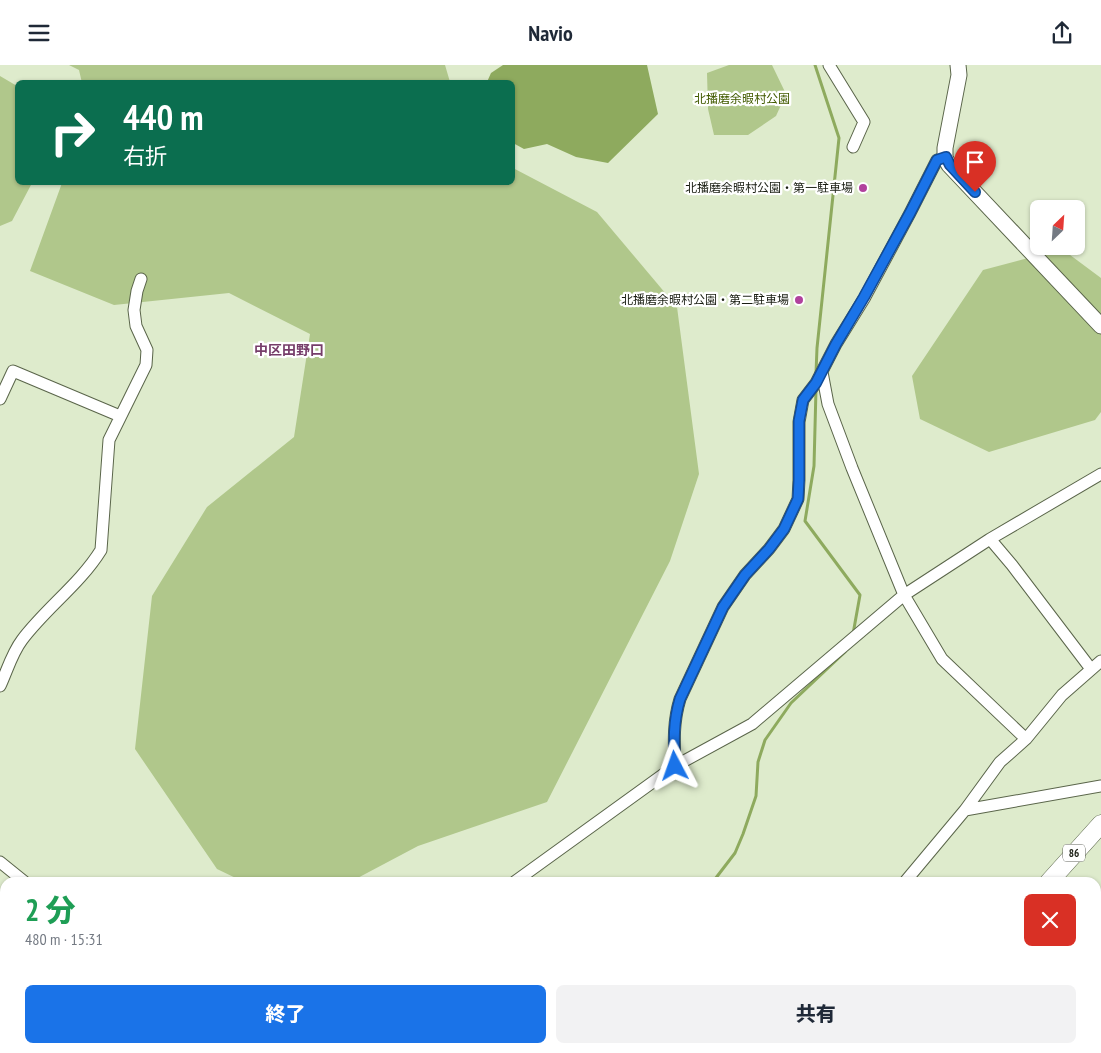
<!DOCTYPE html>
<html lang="ja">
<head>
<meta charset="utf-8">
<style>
	body { margin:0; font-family:"PT Sans Narrow","Noto Sans JP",sans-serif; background:#f2f2f3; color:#1f2937; height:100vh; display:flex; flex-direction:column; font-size:19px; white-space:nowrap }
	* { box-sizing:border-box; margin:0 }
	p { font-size:16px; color:#747a83 }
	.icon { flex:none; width:28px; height:28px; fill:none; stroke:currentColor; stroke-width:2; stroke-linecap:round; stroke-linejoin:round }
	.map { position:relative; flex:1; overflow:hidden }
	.drawer { position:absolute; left:0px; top:812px; width:1101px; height:176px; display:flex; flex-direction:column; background:#fff; border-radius:15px 15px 0 0; box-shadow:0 1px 4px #0004 }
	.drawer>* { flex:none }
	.hud { position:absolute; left:15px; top:15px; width:500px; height:105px; border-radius:8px; box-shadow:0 1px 4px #0004; background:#0b6e4f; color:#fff; overflow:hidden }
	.needle { width:32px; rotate:25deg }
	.fabs { position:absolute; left:1030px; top:135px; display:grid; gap:10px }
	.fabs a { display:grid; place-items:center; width:55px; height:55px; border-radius:8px; background:#fff; box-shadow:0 1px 4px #0004; font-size:25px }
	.pin { position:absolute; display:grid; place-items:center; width:42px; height:42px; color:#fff; margin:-51px -21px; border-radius:50% 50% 50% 0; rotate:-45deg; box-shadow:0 0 5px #0007 }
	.pin .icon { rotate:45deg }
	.me { position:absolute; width:55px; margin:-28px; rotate:356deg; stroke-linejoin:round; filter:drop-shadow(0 0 4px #0008) }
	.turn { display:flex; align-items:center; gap:18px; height:105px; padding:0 25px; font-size:22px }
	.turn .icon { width:65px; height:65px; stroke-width:2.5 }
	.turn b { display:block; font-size:35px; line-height:42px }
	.round { display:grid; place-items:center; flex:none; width:52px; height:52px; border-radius:8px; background:#f2f2f3 }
	.head { display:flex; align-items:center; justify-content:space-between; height:85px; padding:0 25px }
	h1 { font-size:30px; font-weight:800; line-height:38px; color:#1e9e55 }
	.button { display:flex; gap:10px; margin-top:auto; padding:10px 25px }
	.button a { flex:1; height:58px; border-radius:8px; background:#1a73e8; color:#fff; font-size:20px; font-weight:800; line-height:58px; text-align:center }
	.button a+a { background:#f2f2f3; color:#1f2937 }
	header { display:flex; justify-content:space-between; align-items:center; height:65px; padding:0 25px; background:#fff; font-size:22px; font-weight:800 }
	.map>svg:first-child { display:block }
</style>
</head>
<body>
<header><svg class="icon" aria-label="menu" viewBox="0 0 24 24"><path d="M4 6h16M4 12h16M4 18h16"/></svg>Navio<svg class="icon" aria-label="share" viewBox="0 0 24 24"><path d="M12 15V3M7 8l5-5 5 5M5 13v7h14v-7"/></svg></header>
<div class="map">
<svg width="1101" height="988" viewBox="0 0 1101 988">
	<rect width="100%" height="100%" fill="#deebcc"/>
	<path fill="#b0c78b" d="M69,0h376l5,17 -368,1 -3,-13z
		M729,0h43l14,29 -10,22 -28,19h-34l-6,-26 -1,-36z
		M0,11l17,10 1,97h14l-20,38 -12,5z
		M513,103l84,44 80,95 22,167 -29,87 -123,241 -129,44 -68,36h-106l-27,-13 -82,-120 17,-153 55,-89 87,-70 16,-103 -81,-41 -115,12 -84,-34 32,-88h450z
		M1062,184l39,29v134l-6,8 -106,32 -69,-33 -8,-43 71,-106z"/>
	<path fill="#8eaa5e" d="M503,0h144l11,49 -50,49 -32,-6 -29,-13 -23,5 -11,-6 -1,-60 -25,-1 4,-9z"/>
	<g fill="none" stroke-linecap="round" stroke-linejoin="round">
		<path stroke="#8eaa5e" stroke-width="3" d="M815,0l24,73 -22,210 -1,25
			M816,324l-2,77 -9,55 55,74 -7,39
			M712,818l23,-30 8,-19 13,-38 2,-34 7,-22 26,-37 54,-51
			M551,988l2,-4"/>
		<defs>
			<path id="street" d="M829,0l35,57 -11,25
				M822,307l6,32 24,64 52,127 38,64 84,80
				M0,334l13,-28 107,45
				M990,474l22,26 79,104
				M0,621c7,-15 12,-33 22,-46 24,-32 58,-56 79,-90l8,-110 37,-75 1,-15 -11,-24 -2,-16 3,-19 4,-12
				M675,701c-1,-24 -2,-44 5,-67l43,-92 22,-32 24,-26 15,-20 14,-30 1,-19v-58l4,-22 13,-17 20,-39 29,-47 45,-84 27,-53 8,-2
				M965,745l136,-24
				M0,797l26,21
				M513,818l162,-117 77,-42 152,-129 86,-56 111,-65
				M904,818l61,-73 35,-48 26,-23 36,-44 39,-34
				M408,984l6,4
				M344,988l4,-4
				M759,988l4,-4"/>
			<path id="secondary" d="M958,0l1,10 -14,73v10l4,7 152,161
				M0,910l5,3
				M105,984l6,4"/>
			<path id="primary" d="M1048,818l53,-59
				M894,988l3,-4"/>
		</defs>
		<use href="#street" stroke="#5a654a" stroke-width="13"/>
		<use href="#secondary" stroke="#5a654a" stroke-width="17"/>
		<use href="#primary" stroke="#5a654a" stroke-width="19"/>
		<use href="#street" stroke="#fff" stroke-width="11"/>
		<use href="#secondary" stroke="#fff" stroke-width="15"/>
		<use href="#primary" stroke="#fff" stroke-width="18"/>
	</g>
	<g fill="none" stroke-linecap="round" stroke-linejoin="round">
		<defs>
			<path id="route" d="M675,701c-1,-24 -2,-44 5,-67l43,-92 22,-32 24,-26 15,-20 14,-30 1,-19v-59l4,-21 13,-17 20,-39 28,-47 46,-84 27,-53 9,-3 4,8 25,27"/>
		</defs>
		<use href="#route" stroke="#114b97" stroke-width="12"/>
		<use href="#route" stroke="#1a73e8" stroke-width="9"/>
	</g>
	<g fill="#b1419d" stroke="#fff" stroke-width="2">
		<circle cx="863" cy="123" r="5"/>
		<circle cx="799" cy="235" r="5"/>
	</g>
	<g text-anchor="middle" stroke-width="4.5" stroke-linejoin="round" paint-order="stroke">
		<rect fill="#fff" stroke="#5e6159" stroke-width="1" x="1063" y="779.5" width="22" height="17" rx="4"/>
		<g font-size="11" font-weight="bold" fill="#191d12">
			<text x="1074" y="792">86</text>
		</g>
		<g font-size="12" fill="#425b01" stroke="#fff">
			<text x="742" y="38">北播磨余暇村公園</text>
		</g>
		<g font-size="12" fill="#191d12" stroke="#fff" text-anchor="end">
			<text x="853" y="127">北播磨余暇村公園・第一駐車場</text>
			<text x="789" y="239">北播磨余暇村公園・第二駐車場</text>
		</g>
		<g font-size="14" font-weight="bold" fill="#763d6a" stroke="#fff">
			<text x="289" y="290">中区田野口</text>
		</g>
	</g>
</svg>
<div class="fabs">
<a><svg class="needle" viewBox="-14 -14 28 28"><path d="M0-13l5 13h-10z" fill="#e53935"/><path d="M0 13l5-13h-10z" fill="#747a83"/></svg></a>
</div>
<div class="pin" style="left:975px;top:127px;background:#d93025"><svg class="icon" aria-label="arrive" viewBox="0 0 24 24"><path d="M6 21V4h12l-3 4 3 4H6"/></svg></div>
<svg class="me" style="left:675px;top:701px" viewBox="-20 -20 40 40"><path d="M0-17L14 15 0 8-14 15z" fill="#1a73e8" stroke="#fff" stroke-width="4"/></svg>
<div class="hud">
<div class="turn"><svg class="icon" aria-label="right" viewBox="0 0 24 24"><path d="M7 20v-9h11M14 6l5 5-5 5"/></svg><div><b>440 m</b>右折</div></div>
</div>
<section class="drawer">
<div class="head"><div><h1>2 分</h1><p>480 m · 15:31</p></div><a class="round" style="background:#d93025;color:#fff"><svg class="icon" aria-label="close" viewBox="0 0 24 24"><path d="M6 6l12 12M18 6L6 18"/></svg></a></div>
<div class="button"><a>終了</a><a>共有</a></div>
</section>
</div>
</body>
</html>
